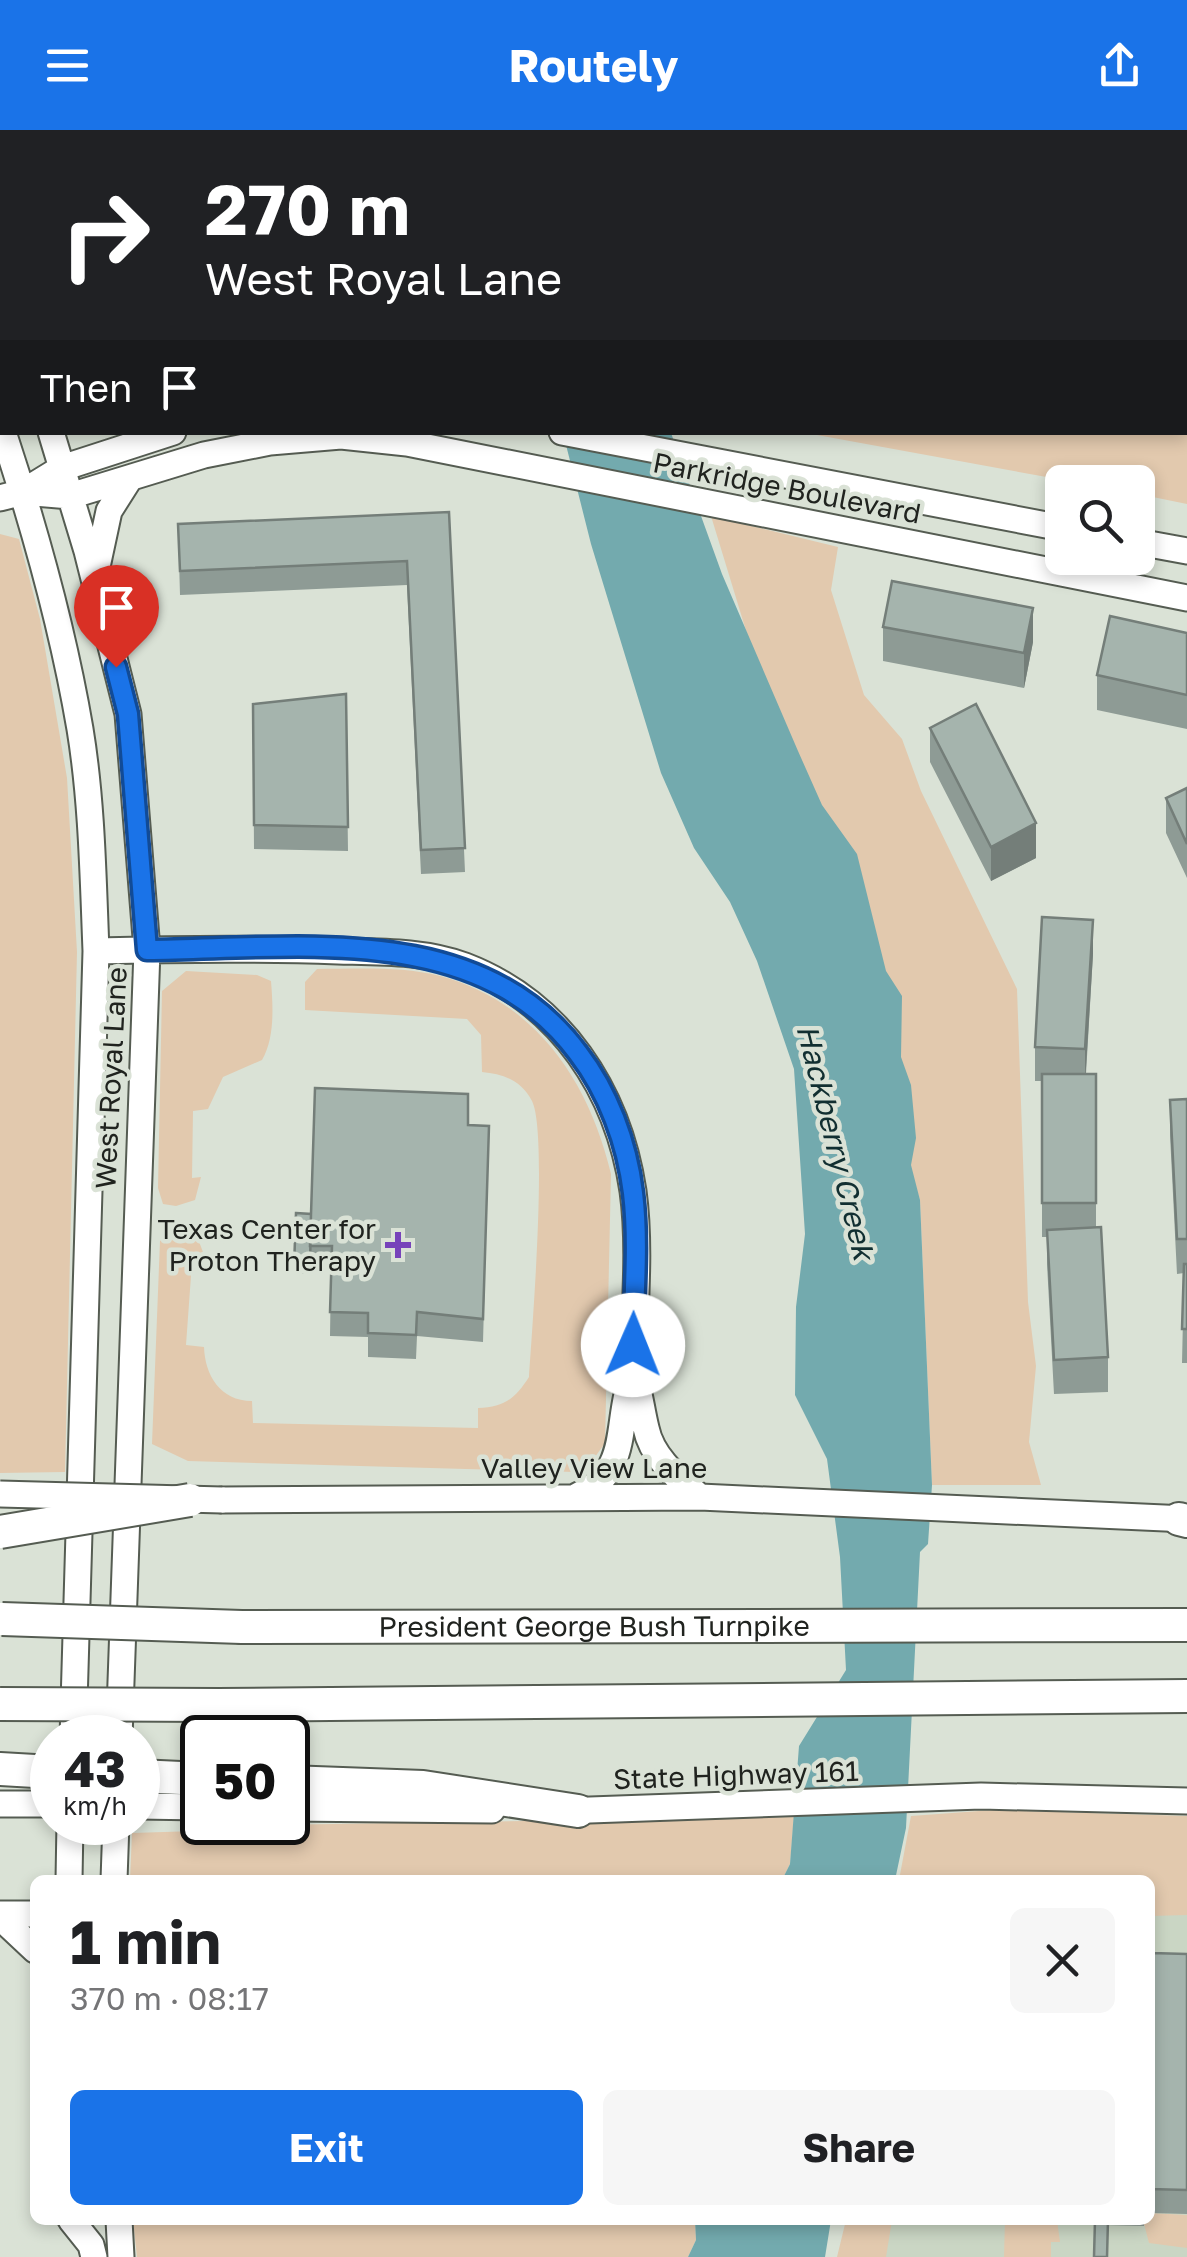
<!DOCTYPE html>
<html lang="en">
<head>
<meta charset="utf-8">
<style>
	body { margin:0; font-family:"Golos Text",sans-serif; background:#f6f6f6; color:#202124; height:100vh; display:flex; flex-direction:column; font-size:38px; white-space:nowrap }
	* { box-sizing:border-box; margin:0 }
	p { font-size:32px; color:#757577 }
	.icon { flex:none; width:55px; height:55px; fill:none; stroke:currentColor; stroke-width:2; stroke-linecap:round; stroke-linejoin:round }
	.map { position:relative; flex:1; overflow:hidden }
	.sheet { position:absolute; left:30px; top:1745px; width:1125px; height:350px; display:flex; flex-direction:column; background:#fff; border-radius:15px; box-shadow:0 5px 15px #0003 }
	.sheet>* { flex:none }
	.guide { position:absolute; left:0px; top:0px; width:1188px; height:305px; box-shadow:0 5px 15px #0003; background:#202124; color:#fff; overflow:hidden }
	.fabs { position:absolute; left:1045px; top:335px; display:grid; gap:20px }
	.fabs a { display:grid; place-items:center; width:110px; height:110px; border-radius:15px; background:#fff; box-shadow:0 5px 15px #0003; font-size:50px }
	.speed { position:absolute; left:30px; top:1585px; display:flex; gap:20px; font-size:50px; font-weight:700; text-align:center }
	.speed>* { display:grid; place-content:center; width:130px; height:130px; border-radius:50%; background:#fff; box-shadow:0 5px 15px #0003; line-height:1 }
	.speed small { font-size:25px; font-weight:400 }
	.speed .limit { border:5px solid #111; border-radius:15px; background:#fff; color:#111 }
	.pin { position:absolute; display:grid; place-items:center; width:85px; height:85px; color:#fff; margin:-102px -42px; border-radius:50% 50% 50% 0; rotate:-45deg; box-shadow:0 0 10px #0007 }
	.pin .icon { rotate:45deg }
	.me { position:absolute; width:110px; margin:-55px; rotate:1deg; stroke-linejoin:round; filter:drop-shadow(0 0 8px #0008) }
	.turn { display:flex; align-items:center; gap:35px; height:210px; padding:0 40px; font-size:45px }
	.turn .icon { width:130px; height:130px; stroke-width:2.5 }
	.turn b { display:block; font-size:70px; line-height:85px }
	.then { display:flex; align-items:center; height:95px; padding:0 40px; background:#0003; gap:20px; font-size:38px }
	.round { display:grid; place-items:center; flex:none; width:105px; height:105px; border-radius:15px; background:#f6f6f6 }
	.head { display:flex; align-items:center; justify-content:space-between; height:170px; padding:0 40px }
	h1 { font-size:60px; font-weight:700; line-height:75px }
	.button { display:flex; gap:20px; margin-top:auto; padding:20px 40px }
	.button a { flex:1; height:115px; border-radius:15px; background:#1a73e8; color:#fff; font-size:40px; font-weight:700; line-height:115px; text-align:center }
	.button a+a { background:#f6f6f6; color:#202124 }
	header { display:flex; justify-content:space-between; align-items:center; height:130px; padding:0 40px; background:#1a73e8; color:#fff; font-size:45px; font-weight:700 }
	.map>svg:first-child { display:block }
</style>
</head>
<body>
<header><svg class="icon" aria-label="menu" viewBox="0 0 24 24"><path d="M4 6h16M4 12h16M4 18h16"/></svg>Routely<svg class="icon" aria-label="share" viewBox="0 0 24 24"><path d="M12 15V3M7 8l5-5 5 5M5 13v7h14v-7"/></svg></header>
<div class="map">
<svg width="1187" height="2127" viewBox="0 0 1187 2127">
	<rect width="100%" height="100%" fill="#dae2d6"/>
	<path fill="#cad6c4" d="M1150,1764l37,3v360h-318l6,-37h275z"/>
	<path fill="#e2c9ae" d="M0,0h1187v374l-49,-10v-12h-64l-268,-49 379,-1v-300h-1183v84z
		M711,386l127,31 -7,43 33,105 38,44 19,52 96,198 11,313 8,64 -7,76 12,43h-109l-12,-285z
		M0,404l19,5 21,80 27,159 10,174 -12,520 -65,1z
		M317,839c40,0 84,-3 123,7 97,26 149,106 171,198l-6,269 -15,21 -16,8 -386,-11 -36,-17 8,-203 9,-9 29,7 8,21 -14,2 -6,83 18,2c1,28 16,54 48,54l1,22 225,5v-20c26,-1 37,-9 51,-31 3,-47 19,-244 3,-276 -11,-21 -29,-27 -50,-29l-1,-37 -14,-16 -162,-9v-28z
		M186,841l71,4 14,6c2,25 4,57 -9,79l-39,17 -15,32 -15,2 -1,67 9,-1 -6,23 -19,6 -13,-2 -5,-16 4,-197z
		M993,1680l194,6v99l-37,1v-36h-251l12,-64z
		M794,1687l-4,47 -8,16h-652l2,-47 64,-2 1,-5z
		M1150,2083l37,2v33l-38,-5 -6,-23h7z
		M133,2090h562l1,20 -8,17h-551z
		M846,2090h46l-6,37h-49z
		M1005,2090h52l3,22h-9v15h-47z"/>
	<path fill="#73aaae" d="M563,303h108l51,141 76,177 24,54 35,49 29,117 16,25 -1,61 10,28 5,53 -5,27 9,35 12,285 -4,59 -8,8 -14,276 -11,52h-113l8,-16 9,-118 47,-76 -6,-113 -13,-98 -32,-64 1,-88 9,-73 -11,-165 -37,-108 -27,-59 -36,-54 -33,-75 -70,-229z
		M695,2090h136l-6,37h-137l8,-17z"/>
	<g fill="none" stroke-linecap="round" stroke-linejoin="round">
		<defs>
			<path id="secondary" d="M0,171l2,6
				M3,302c32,97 60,197 77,297 12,73 13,148 16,222l-23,787
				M51,302l36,119 41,163 19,236 -28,788
				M562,302l500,96
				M23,362l47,4 134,-41 66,-13 71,-6 66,7 780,155
				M0,368l23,-6 39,-24 111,-36
				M1138,412l49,9
				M97,437l12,-56 19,-30
				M96,821c81,-2 161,-3 242,0 42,1 87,0 127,15 96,37 153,125 168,225 8,58 1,123 0,182 -19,50 0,97 -56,123
				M633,1243c7,18 8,35 13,55 6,30 32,50 54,69
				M222,1370l478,-3 487,22
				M0,1674h52
				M138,1676l64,1
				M288,1678l204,2
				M562,1681l419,-15 206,5
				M69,1750l1,-58
				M114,1750l2,-58
				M0,1784h35
				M0,1787l35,33
				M71,2090l20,25 3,12
				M119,2090l2,37"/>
			<g id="highway">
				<path d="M1179,1389l8,2"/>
				<path id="s1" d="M242,1497l945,-2"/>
				<path d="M218,1575l969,-9"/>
				<path d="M0,1639l52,3"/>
				<path d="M138,1646l64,3"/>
				<path d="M288,1652l135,5 155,24"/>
			</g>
		</defs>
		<use href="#secondary" stroke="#555c52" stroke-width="29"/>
		<use href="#highway" stroke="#555c52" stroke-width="36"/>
		<use href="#secondary" stroke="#fff" stroke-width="25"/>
		<use href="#highway" stroke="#fff" stroke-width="32"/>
		<defs>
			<path id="secondary-bridge" d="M0,1364l222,6"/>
			<path id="highway-bridge" d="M0,1402l190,-32
				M2,1489l240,8
				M0,1574l218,1"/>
		</defs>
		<use href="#secondary-bridge" stroke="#555c52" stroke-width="29" stroke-linecap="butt"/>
		<use href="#highway-bridge" stroke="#555c52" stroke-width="36" stroke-linecap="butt"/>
		<use href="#secondary-bridge" stroke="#fff" stroke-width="25"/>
		<use href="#highway-bridge" stroke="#fff" stroke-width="32"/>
	</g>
	<path fill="#8e9b95" d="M449,382l16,360 -44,2 -14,-289 -227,10 -2,-71z
		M883,497l150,15 -9,46 -141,-27z
		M1187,503v96l-90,-19v-35z
		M346,564l2,157 -94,-2 -1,-145z
		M930,598l106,130 -45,23 -61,-119z
		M1187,658v90l-21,-45v-35z
		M1093,824l-7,120h10v153l12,130v35l-54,2 -7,-130v-27h-5v-156h-7v-34z
		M1187,969v264h-5l2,-90 -7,1 -7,-139v-35z
		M468,995l21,1 -6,216 -66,-6 -1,23 -48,-2v-20l-38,-1 1,-66 -21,-1v-3v8l-16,-1 2,-60 15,1z
		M1150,1809l3,14 34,1v260l-37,-1z
		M1061,2090h83v6l-83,-2z"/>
	<path fill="#747e79" d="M1033,478v34l-9,46v-35z
		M1036,693v35l-45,23v-34z
		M1093,790v34l-8,130v-35z"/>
	<path fill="#a5b4ad" stroke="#747e79" stroke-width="2.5" d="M449,382l16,336 -44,2 -14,-289 -227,10 -2,-47z
		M892,451l141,27 -9,45 -141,-26z
		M1110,486l77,17v62l-90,-20z
		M346,564l2,133 -94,-2 -1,-121z
		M976,574l60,119 -45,24 -61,-119z
		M1187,658v56l-21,-46z
		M1042,787l51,3 -8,129 -50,-2z
		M1042,944h54v129h-54z
		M315,958l153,6v31l21,1 -6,193 -66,-7 -1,23 -48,-2v-20l-38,-1 2,-66h-22z
		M1187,969v140h-10l-7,-139z
		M296,1083l15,1 -1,53h-16z
		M1101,1097l7,130 -54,3 -7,-130z
		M1184,1134h3v65h-5z
		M1150,1809h3l-1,14 35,1v236l-37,-1z
		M1095,2090h13l-1,37h-13z"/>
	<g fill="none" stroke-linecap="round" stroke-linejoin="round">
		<defs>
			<path id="route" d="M116,537l12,47 19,236c147,-1 332,-31 431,103 30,39 49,90 55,140 6,49 1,102 0,152"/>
		</defs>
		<use href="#route" stroke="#114b97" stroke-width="25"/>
		<use href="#route" stroke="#1a73e8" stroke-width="18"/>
	</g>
	<path fill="#7743ba" stroke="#dae2d6" stroke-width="4" d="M393 1100h10v10h10v10h-10v10h-10v-10h-10v-10h10z"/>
	<g text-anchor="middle" stroke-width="9" stroke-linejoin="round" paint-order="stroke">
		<g font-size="28" fill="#20231f" stroke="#dae2d6">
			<text transform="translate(787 358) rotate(11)" y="10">Parkridge Boulevard</text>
			<text transform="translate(111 948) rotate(-87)" y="10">West Royal Lane</text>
			<text x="594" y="1348">Valley View Lane</text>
			<text dy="10" stroke="none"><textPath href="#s1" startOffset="352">President George Bush Turnpike</textPath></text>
			<text transform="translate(736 1645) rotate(-2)" y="10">State Highway 161</text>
		</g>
		<g font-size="28" fill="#20231f" stroke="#dae2d6" text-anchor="end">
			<text x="376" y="1109">Texas Center for<tspan x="376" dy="32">Proton Therapy</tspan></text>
		</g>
		<g font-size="30" font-style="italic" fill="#112f31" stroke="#dae2d6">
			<text transform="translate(835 1012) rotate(76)" y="10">Hackberry Creek</text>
		</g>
	</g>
</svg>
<div class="fabs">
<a><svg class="icon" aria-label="search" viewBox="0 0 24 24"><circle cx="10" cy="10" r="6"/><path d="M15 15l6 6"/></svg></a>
</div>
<div class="speed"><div>43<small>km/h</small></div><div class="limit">50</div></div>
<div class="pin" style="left:116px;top:537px;background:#d93025"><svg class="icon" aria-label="arrive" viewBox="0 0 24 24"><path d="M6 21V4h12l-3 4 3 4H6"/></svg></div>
<svg class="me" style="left:633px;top:1215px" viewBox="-20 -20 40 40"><circle r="19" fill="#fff"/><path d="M0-13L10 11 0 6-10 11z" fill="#1a73e8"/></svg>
<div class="guide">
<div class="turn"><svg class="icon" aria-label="right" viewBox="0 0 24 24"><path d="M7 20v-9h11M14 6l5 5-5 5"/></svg><div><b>270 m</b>West Royal Lane</div></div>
<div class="then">Then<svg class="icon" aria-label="arrive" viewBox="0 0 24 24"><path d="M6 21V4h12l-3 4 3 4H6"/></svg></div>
</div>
<section class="sheet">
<div class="head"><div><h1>1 min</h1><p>370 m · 08:17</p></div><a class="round"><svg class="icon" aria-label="close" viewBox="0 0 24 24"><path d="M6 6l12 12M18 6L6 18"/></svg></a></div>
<div class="button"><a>Exit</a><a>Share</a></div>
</section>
</div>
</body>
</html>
